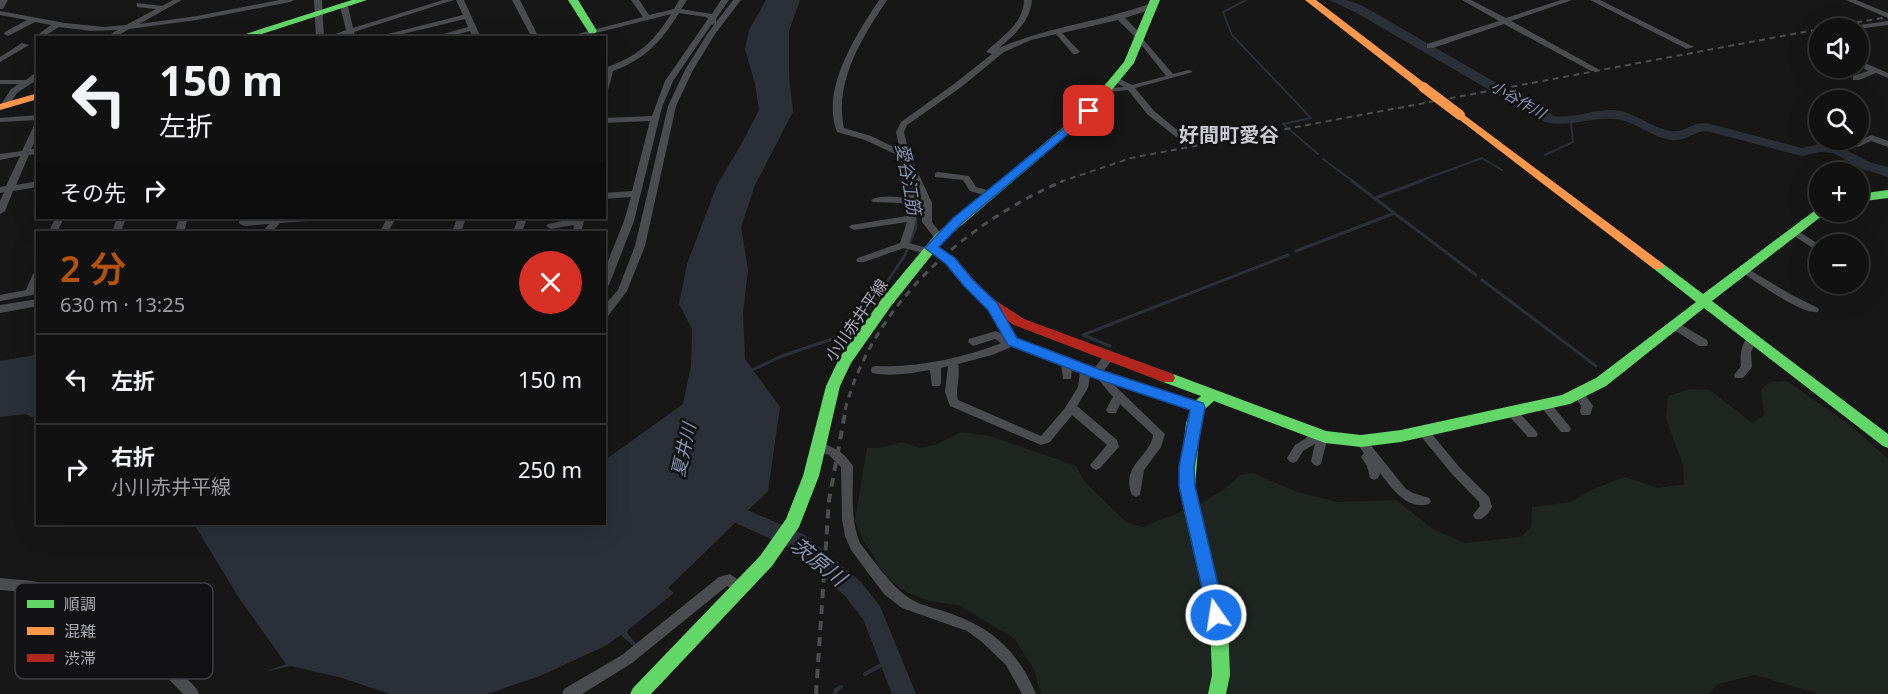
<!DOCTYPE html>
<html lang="ja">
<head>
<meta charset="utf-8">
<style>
	body { margin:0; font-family:"Noto Sans","Noto Sans JP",sans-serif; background:#1a1a1a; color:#f1f3f6; height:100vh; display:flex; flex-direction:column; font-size:22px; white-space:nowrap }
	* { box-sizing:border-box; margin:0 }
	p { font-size:20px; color:#9c9d9f }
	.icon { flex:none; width:33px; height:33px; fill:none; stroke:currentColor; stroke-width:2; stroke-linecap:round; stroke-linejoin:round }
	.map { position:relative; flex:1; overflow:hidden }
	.sheet { position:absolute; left:36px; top:231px; width:570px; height:294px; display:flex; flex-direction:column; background:#111; border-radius:0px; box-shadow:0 6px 24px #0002,0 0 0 2px #303131 }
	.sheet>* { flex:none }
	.top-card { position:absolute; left:36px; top:36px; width:570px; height:183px; border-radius:0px; box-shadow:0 6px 24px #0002,0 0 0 2px #303131; background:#111; color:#f1f3f6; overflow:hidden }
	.fabs { position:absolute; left:1809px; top:18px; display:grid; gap:12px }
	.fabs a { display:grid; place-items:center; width:60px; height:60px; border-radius:50%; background:#111; box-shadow:0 6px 24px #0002,0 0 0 2px #303131; font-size:30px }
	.pin { position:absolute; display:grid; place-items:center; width:51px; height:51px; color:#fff; margin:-26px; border-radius:12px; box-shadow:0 3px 9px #0006 }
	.me { position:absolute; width:66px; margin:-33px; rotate:347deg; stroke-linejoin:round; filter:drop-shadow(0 0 4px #0008) }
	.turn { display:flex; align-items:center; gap:21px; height:126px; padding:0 24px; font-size:27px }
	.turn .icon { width:78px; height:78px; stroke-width:2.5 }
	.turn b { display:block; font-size:42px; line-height:51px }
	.then { display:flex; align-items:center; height:57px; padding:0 24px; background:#0003; gap:12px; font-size:22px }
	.round { display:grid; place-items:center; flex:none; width:63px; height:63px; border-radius:32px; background:#1a1a1a }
	.headline { display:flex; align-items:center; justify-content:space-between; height:102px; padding:0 24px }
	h1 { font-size:36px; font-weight:600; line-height:45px; color:#b45309 }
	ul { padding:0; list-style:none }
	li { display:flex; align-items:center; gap:18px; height:90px; padding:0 24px; border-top:2px solid #303131 }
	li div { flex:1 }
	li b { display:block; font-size:22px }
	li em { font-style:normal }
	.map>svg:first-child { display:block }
</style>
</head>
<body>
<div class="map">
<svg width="1888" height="694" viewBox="0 0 1888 694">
	<rect width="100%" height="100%" fill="#171717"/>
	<path fill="#1f2621" d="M1787,381l63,44 38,34v235h-69l-64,-19 -37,9 -9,10h-668l-7,-24 -19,-31 -57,-34 -29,-4 -23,-9 -20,-15 -24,-39 -7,-18 12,-72h13l22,-6 18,6 15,-3 26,-13 29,4 86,30 8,15 42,41 17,5 57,-23 26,-16 14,-13 13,-2 44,19 41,10 58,-2 37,29 32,14 56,-6 10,-10 1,-20 39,-5 20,-12 34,-13 33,11 26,-4 -1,-19 -17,-46 2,-23 22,-7 20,1 42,33 12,-8 -3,-26 9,-7z"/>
	<path fill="#2b3038" d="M766,0h34l-11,31v45l4,36 -38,73 -14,42 7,43 -5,43 2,46 35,48 -12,84 -100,97 6,5 -46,37 -1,3 10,12 -3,2 -13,-12 -14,10 -67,31 -53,18h-97l-48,-16 -51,-12 -27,6 22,-8 -47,-66 -45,-74h410l1,-64 78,-56 8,-38 1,-37 -13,-25 8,-40 30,-79 25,-42 17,-33 -4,-26 -10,-35 4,-19z
		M37,352v67l-12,-5 -25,3v-56l35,-6z"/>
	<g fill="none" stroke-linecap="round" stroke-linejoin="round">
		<path stroke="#2b3038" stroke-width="2" d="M1246,0l-23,12 9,23 79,83 -28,6 35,30
			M1021,25l8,-15
			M1545,155l28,-13 -2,-21
			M1323,159l31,23
			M1417,182l65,-24 20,12"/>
		<path stroke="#2b3038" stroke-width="3" d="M1352,181l124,94
			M1375,198l46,-17
			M1296,251l99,-38
			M1482,280l114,86
			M1110,346l-27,-11 205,-80
			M750,371l32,-15 65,-22 28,-34 30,-45 11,-28 -1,-28"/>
		<path stroke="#2b3038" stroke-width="4" d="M865,674l18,-10v-26
			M835,694l1,-4 5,-3"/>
		<path fill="#2b3038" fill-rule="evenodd" d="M1329,0h17l15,5 193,111c21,3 40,-7 60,-6 22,2 37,18 57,21 13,2 21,-9 35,-8l96,25 19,-4 15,1 36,18 16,4v10l-26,-8 -29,-16 -12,-1 -19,4 -96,-25c-12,0 -19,11 -35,9 -21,-3 -37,-20 -57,-21 -24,-2 -45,9 -69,3l-192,-111z
			M722,499l83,36 56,47 19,24 36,88h-24l-29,-75 -18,-23 -56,-49 -74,-33 -3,-6 3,-6z"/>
		<path fill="#4b4c50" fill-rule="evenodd" d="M0,0h8l-5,9h-3z
			M173,0h9l-43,24 58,-8 82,-16h15l-4,2 -93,18 -68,9 -15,9h-9l12,-8 -26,1 -32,-4 -16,10 -4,-2 1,-2 11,-8 -16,-3 -27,14 -4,-2 1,-2 22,-12 -27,-5v-4l65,12 39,4 22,-2 30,-16 -19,-2v-4l25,3z
			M314,0h8l2,38h-8z
			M443,0h11l-100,32 1,6h-6l-1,-4 -11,4h-12l21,-8 -6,-24 1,-2 7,2 5,22z
			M456,0h8l17,38h-8l-3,-7 -27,7h-14l39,-11 -3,-8 -79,19h-14l91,-23z
			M512,0h8l19,38h-7z
			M631,0h8l10,15 25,-6 5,-9h8l-6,9 31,5 9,-14h8l-13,19v4l-5,2 -38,56 -11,26 -28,114 -25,64 -5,3v-17l20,-50 7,-24 -27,2v-6l28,-2 18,-70 -46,2v-5l48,-2 13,-35 43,-62 -2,-2 -27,-4c-17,28 -35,47 -66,58l-5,19 -4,2v-24c33,-11 49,-25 67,-54l-95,24h-14l81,-21z
			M733,0h8l-26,34 -22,36 -17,36 -31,140 -18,45 -19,25h-4v-10l14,-16 17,-44 33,-140 17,-36 23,-37z
			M879,0h8c-25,38 -53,81 -43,128l27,8 29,14 -4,-18 5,-10 53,-38 38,-30 -6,-2c16,-16 37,-27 38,-52h8c-2,22 -18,35 -33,48 48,-21 100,-26 150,-44h6v4l-30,10 18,18v3l30,35 16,-4 4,2 -58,16 19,23 33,27 -4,3 -3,-1 -32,-25 -20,-25 -20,2 -4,-2 4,-2 16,-1 -11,-6v-4h3l16,8 34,-9 -30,-38 -18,-18 -56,13 18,19 -4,2h-3l-17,-20 -25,6 -27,12 -44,36 -53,37 -3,7 5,21 23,50v19l12,16 -2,2h-6l-14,-18v-19l-14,-33c9,33 13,41 1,73l21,6 2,2 -5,3 -23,-6 -40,14h-6l-2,-2 2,-2 42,-15 7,-21 -53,8 -5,-3 2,-2 56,-9 1,-8 -7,-5 -28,-1 -2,-2c8,-5 27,-4 36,-1l-12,-45 -30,-14 -28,-8c-17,-43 20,-98 42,-132z
			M1462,0h9l35,18 55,-18h11l-61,21 87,48 -1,2h-6l-87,-47 -71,24h-6v-4l72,-23z
			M1590,0h10l94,47 -7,2z
			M1846,0h10l32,13v5z
			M1888,21v4l-30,4 -10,-1 4,-2z
			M1810,39l10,3v5l-10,-4z
			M22,43l7,2 -29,17v-5z
			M1858,60l30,13v5l-12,-5 -17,7h-6v-4l15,-5 -10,-6z
			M35,73h3v6l-21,14 -10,15h-6l-1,-2 11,-17 8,-5h-19v-4h26z
			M38,115v5l-38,2v-4z
			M35,123h3v13l-7,13h7v5l-9,1 -13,30 22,-4v6l-25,4 -8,20 -5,3v-13l4,-9 -4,1v-6l6,-1 14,-30 -20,4v-6l22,-3z
			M1871,135l17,6v6l-17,-6 -13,6 -4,-3z
			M938,172l31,4 7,11 18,5 1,2 -4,3 -21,-6 -7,-11 -28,-3v-4z
			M55,218h9l-7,14h-8z
			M117,218h9l-5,14h-9z
			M179,218h9l-4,14h-9z
			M240,218h9v2l26,-2h38l-5,3 -28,2 -8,9h-10l7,-8 -25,2 -5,-3z
			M387,218h9l-8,14h-8z
			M457,218h9l-5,14h-9z
			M518,218h9l-5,14h-9z
			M576,218h9l-4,14h-8l1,-7 -23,4 -5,-3 2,-2z
			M1793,228l27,17v8l-30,-20 -2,-2z
			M1743,266l47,28 28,14 1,2 -1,2c-16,3 -63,-31 -78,-41l-2,-2z
			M38,271v23l-38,7v-6l26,-5 7,-16z
			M38,299v7l-38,7v-8z
			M993,304l4,1 19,33 78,31 11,-15h8l1,3 -11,15 99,32 2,3 -2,3 -4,1 -85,-27 52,50 -4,13 -17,23 -4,25 -4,2 -4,-2c-12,-30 19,-39 21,-60l-33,-31 -4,9h-8l-2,-3 7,-13 -15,-18 -8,-3 -2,12 -11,18 40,34 2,7 -19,21 -4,2 -4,-2 -2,-3 17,-20 -35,-30 -22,27 -9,3 -91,-39 -5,-14 3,-26 -7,2v15l-1,3h-8l-2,-16c-18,3 -40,7 -58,3l-1,-3 1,-3 4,-1c41,2 85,-8 123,-22l2,-1 -6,-4 -22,7 -5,-4 1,-3 27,-8 7,4 -15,-28zM1014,346l47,18 2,15h8l1,-10 8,3 -2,15 -13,21 -24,28 -83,-36c-3,-12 3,-24 0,-36l34,-9z
			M1675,321l32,19 1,3 -1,3h-8l-28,-18 -1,-3 1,-3z
			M1752,335l5,4 -6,13 1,15 -9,11h-8l-1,-3 7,-9c-1,-12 0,-20 7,-30z
			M1578,389l4,1 11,16 -3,9h-8l-2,-3 1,-6 -8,-13 1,-3z
			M1545,400l4,1 20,25 2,3 -2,3h-8l-20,-25 -2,-3 2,-3z
			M1512,408l4,1 20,22 2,3 -2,3h-8l-20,-22 -2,-3 2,-3z
			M1423,427l4,1 33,40 29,29 3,10c-4,7 -9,14 -17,12l-2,-4 7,-9 -1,-4 -27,-28 -33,-40 -2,-3 2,-3z
			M1313,429l4,1 2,3h7l2,3 -7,28 -4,2 -4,-2 -2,-3 4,-17 -12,7 -6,10 -4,2 -4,-2 -2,-3 8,-13 11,-7 3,-8z
			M1361,437l4,1 41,51 7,4 16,5 2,3 -2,3c-22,7 -38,-17 -49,-31l-2,5 -4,2 -4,-2 -3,-12 -6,-9 3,-4 -9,-12 2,-3z
			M818,442c16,5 26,10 35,24 0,25 -3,53 7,77 15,19 29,41 49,55 12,8 30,11 43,16 43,16 66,38 84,80h-14l-16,-29 -24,-23 -15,-11 -65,-23 -18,-14 -33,-44 -6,-14 -3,-17 -1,-52 -12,-12 -15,-5 -2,-3 2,-3z
			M730,574l14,10 1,4 -1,4 -5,2 -12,-8 -95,77 -50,31h-20l2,-5 58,-34 97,-78z
			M0,578c12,2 25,1 37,4 65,17 114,59 160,107l2,5h-16c-41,-44 -87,-85 -146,-100 -12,-3 -25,-3 -37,-4z"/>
		<path fill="#63d668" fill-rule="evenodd" d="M352,0h15l-118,38h-16z
			M568,0h10l19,31 -2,2h-6z
			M1150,0h10l-26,63 -41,50 -150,128 -52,65 -40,57 -11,23 -21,90 -20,51 -27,39 -121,128h-21l3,-6 127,-132 26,-37 17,-43 23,-90 14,-29 41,-57 54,-65 150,-126 39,-47z
			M1888,190v8l-30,4v-8z
			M1817,209l10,3 -115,89 176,133v14l-5,-2 -179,-138 -98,78 -36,18 -169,38 -40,5 -36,-4 -111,-42 -9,8 -5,14 -5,65 33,137 2,50 -4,19h-18l4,-19 -2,-50 -31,-137 7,-65 8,-21 7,-6 -38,-14 -2,-4 2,-4h10l153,57 35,4 40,-5 161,-35 34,-17 100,-76 -42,-33 -2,-3 2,-3h8l41,31z"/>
		<path fill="#ff974d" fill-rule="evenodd" d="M1305,0h11l111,85v4h-8z
			M38,93v6l-38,11v-6z
			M1460,112l202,151 2,3 -2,3h-8l-198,-152v-4z"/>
		<path fill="#b3261e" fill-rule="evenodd" d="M931,243l23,15 36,39 34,22 149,55 2,4 -2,4h-10l-149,-57 -34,-22 -34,-39 -19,-14 -2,-3z"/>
		<path stroke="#4c4d4f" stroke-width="2" stroke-dasharray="6 4.5" stroke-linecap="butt" d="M1825,28l63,-11
			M1060,182l71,-24 689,-129"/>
		<path stroke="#4c4d4f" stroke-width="3" stroke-dasharray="7 6" stroke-linecap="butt" d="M845,410c28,-106 120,-187 218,-229"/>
		<path stroke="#4c4d4f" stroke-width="4" stroke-dasharray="9 7" stroke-linecap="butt" d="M816,694l13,-194 17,-92"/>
		<path stroke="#ff974d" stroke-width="10" d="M1423,87l37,28"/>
	</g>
	<path fill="#1a73e8" stroke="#114b97" stroke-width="1.5" d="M1089,108l3,1v5l-131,110 -22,23 16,11 18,22 24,23 20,35 84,32 102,33 2,4 -11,60 1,19 30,129 -3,6 -6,2 -6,-2 -2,-6 -29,-129v-19l11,-57 -99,-33 -83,-32 -20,-35 -24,-24 -18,-22 -21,-16 28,-30z"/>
	<g text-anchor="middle" stroke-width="5" stroke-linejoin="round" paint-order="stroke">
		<g font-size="15" font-style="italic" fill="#8293b0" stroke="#121113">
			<text transform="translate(1518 100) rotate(30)" y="5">小谷作川</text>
		</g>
		<g font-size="16" fill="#a9abb7" stroke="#121113">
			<text transform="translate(856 320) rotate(-55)" y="6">小川赤井平線</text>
		</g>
		<g font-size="18" font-style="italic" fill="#8293b0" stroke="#121113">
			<text transform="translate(908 179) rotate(80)" y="6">愛谷江筋</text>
			<text transform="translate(684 450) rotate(-77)" y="6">夏井川</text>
		</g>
		<g font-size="20" font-weight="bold" fill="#cacbd3" stroke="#121113">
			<text x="1229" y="142">好間町愛谷</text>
		</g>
		<g font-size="21" font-style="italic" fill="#8293b0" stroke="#121113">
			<text transform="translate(818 562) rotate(38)" y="7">茨原川</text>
		</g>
	</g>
	<rect x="15" y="583" width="198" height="96" rx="9" fill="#121113" stroke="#3f3f44" stroke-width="1.5"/>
	<rect x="27" y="600" width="27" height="8" fill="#63d668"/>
	<rect x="27" y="627" width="27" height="8" fill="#ff974d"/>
	<rect x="27" y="654" width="27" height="8" fill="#b3261e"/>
	<g font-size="16" fill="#a9abb7">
		<text x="64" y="610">順調</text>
		<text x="64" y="637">混雑</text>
		<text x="64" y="664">渋滞</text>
	</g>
</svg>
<div class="fabs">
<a><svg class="icon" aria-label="sound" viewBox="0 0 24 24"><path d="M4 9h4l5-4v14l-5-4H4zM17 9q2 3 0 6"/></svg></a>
<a><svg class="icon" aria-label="search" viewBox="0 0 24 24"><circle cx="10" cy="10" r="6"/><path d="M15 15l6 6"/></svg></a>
<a>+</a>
<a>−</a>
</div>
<div class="pin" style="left:1089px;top:111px;background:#d93025"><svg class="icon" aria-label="arrive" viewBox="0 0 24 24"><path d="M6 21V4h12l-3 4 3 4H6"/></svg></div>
<svg class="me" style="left:1216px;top:615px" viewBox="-20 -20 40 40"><circle r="17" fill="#1a73e8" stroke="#fff" stroke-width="3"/><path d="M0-11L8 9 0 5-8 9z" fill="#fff"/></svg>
<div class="top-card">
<div class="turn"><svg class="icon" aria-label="left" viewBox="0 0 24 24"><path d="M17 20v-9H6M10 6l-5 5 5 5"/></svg><div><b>150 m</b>左折</div></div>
<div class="then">その先<svg class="icon" aria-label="right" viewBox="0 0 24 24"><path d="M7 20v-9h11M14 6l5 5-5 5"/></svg></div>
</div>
<section class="sheet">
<div class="headline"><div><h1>2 分</h1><p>630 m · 13:25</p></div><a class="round" style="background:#d93025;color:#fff"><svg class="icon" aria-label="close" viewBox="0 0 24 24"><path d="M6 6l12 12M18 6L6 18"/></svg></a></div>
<ul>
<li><svg class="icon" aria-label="left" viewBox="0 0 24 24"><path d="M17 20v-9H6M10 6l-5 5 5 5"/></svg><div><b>左折</b></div><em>150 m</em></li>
<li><svg class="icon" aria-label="right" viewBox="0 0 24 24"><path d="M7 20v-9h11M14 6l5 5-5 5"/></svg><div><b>右折</b><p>小川赤井平線</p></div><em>250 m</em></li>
</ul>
</section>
</div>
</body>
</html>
